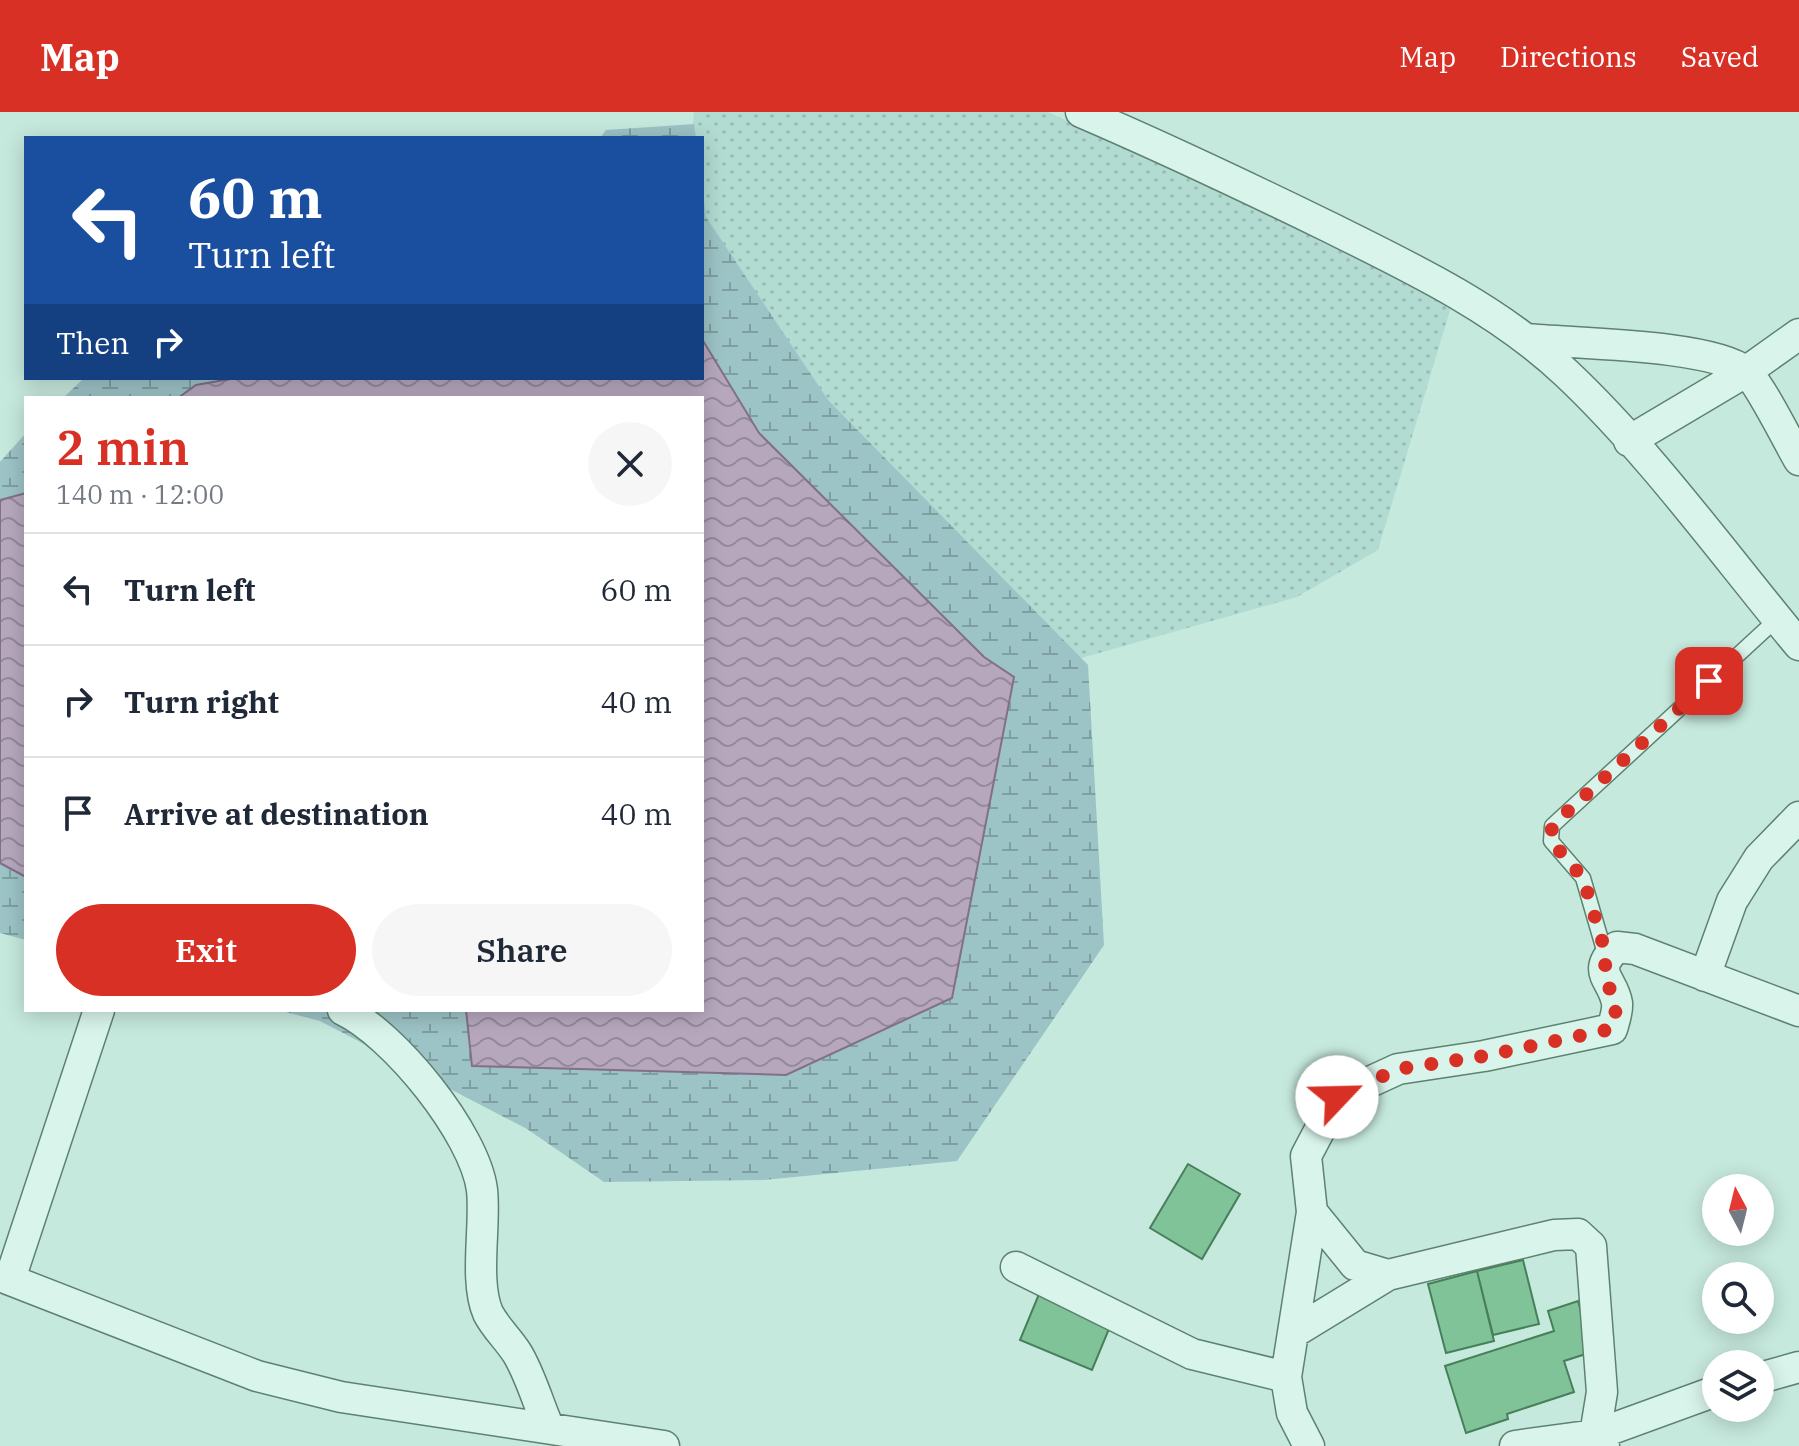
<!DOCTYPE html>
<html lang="en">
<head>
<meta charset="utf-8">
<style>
	body { margin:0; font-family:"IBM Plex Serif",serif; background:#f6f6f7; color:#1f2937; height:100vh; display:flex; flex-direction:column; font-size:30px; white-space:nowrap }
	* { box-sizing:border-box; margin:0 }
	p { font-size:26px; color:#747a83 }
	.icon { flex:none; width:44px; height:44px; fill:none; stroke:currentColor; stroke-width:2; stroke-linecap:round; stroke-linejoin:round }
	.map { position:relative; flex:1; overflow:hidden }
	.panel { position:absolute; left:24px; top:284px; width:680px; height:616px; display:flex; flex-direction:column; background:#fff; border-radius:0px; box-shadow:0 4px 20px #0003 }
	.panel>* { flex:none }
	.banner { position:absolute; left:24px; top:24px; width:680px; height:244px; border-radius:0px; box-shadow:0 4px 20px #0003; background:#1a4fa0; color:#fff; overflow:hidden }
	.needle { width:52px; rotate:353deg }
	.controls { position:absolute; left:1702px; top:1062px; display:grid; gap:16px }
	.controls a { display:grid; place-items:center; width:72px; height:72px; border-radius:50%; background:#fff; box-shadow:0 4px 20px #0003; font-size:40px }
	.pin { position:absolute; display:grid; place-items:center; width:68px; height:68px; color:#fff; margin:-34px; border-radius:16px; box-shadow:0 4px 12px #0006 }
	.me { position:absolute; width:88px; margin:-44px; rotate:66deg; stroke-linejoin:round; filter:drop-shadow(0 0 6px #0008) }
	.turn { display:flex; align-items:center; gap:28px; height:168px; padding:0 32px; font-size:36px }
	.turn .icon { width:104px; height:104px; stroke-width:2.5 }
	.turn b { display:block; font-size:56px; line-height:68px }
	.then { display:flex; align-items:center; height:76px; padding:0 32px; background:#0003; gap:16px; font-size:30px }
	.round { display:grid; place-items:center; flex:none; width:84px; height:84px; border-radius:42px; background:#f6f6f7 }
	.headline { display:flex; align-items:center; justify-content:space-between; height:136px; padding:0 32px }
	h1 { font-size:48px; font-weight:600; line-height:60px; color:#d93025 }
	.button { display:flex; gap:16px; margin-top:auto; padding:16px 32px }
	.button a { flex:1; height:92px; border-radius:48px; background:#d93025; color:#fff; font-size:32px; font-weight:600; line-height:92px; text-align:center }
	.button a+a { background:#f6f6f7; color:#1f2937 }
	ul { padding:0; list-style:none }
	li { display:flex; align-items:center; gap:24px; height:112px; padding:0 32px; border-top:2px solid #e0e1e3 }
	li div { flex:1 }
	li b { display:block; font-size:30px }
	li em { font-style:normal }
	header { display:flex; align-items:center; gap:48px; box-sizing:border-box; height:112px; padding:0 40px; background:#d93025; color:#fff }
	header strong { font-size:38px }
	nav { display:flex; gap:44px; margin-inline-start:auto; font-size:28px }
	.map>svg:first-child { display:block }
</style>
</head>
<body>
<header>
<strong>Map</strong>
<nav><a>Map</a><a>Directions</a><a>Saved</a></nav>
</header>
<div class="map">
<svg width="1799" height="1334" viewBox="0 0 1799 1334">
	<defs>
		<pattern id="farmland-dots" width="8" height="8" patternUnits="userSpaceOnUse" patternTransform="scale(2)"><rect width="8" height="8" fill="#b2dbd2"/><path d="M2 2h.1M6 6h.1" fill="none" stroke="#99bdb4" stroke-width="1.8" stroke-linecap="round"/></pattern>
		<pattern id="wetland-marsh" width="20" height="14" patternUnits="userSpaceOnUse" patternTransform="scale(2)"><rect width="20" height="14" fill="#9cc3c6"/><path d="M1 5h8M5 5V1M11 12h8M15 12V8" fill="none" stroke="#7f9fa1"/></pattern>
		<pattern id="water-waves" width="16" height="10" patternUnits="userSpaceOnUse" patternTransform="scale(2)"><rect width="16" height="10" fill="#b6a7bd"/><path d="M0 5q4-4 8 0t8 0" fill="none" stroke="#94899a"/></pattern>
	</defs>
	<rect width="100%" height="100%" fill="#c6e9dd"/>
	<path fill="url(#farmland-dots)" d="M694,0h354l406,185 -76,253 -81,47 -283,80 -312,-352v-187h-10z"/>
	<path fill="url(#wetland-marsh)" d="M694,12l2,14h-96l6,-8z
		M702,74l4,31 122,183 260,265 16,280 -147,216 -193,19 -160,2 -77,-53 -207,-108 -42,-11h424v-612h-639l21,-20h618z
		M26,321v507l-26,-7v-471z"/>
	<path fill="url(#water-waves)" stroke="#826f8a" stroke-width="2" d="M702,227l57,94 225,224 30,20 -62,321 -166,77 -314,-9 -6,-56h236v-612h-524l18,-13 40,-7h466z
		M26,381v384l-26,-14v-363z"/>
	<path fill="#81c399" stroke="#477f5b" stroke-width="2" d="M1188,1052l52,30 -38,65 -52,-31z
		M1523,1148l16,64 -46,11 -16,-64z
		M1477,1159l17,70 -48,12 -18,-69z
		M1039,1182l72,30 -19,46 -72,-30z
		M1578,1189l14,51 -28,9 10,31 -67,22 1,5 -42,14 -21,-67 109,-35 -6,-20z"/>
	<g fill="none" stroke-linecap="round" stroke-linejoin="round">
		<defs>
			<path id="lane" d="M1606,845l-23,-79 -32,-37 1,-15 225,-207"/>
			<path id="street" d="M1081,0c84,36 166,75 248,115 83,41 169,82 237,146 84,79 159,183 233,272
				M1526,227c49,5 183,5 219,32 13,9 44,72 54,89
				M1629,329l118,-70 52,-37
				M1705,864l27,-75 27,-43 40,-41
				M343,898c51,24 132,124 139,180 4,35 -8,91 6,123 7,14 20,26 29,40 13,21 21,50 31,73
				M1312,1100l43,53 33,10 166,-40 24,-1 13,12 11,146 -7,43 121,-44
				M1016,1155l176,87 94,23
				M0,1164l257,100 84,21 323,49
				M10,1167l89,-269
				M1293,1221l95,-58
				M1760,1266l39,-11
				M1309,1334l-17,-33 -6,-36 26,-165 -6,-56 31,-59 61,-28 86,-13 128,-27c2,-7 6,-18 5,-26 -4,-25 -27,-30 0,-56l18,2 164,62
				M1515,1334l80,-11 9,11"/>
		</defs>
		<use href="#lane" stroke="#5e8270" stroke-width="17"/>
		<use href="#street" stroke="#5e8270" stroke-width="33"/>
		<use href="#lane" stroke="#d9f5eb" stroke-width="14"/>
		<use href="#street" stroke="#d9f5eb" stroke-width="30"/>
	</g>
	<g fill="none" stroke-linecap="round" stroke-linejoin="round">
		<path stroke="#d93025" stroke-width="14" stroke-dasharray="0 25.2" d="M1337,985l61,-28 86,-13 128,-27 5,-25 -14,-29 4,-18 -24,-79 -32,-37 1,-15 157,-145"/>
	</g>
</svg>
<div class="controls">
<a><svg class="needle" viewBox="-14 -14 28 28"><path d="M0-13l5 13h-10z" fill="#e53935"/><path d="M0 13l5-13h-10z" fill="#747a83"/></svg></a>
<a><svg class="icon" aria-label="search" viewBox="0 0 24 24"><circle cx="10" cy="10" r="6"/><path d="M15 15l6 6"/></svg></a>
<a><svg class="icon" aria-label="layers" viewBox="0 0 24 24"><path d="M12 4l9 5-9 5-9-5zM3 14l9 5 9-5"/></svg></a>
</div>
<div class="pin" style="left:1709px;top:569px;background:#d93025"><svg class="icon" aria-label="arrive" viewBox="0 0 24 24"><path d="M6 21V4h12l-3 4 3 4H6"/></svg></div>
<svg class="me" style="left:1337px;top:985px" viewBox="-20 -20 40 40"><circle r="19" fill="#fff"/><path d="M0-13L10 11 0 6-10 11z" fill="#d93025"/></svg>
<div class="banner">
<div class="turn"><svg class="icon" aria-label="left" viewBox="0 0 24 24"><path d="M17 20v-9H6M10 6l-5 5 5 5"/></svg><div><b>60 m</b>Turn left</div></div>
<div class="then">Then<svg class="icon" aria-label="right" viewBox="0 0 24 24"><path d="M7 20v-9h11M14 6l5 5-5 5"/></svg></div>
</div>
<section class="panel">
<div class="headline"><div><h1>2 min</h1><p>140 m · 12:00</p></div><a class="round"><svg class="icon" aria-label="close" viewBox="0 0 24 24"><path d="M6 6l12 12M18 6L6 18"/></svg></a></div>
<ul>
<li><svg class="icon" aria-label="left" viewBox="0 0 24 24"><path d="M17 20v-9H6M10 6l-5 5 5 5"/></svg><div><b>Turn left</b></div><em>60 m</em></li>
<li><svg class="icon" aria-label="right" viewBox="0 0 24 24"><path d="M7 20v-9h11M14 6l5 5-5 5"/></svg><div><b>Turn right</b></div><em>40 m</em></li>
<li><svg class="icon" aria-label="arrive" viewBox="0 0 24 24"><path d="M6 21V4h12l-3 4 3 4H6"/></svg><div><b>Arrive at destination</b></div><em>40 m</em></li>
</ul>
<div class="button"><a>Exit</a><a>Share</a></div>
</section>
</div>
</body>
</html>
